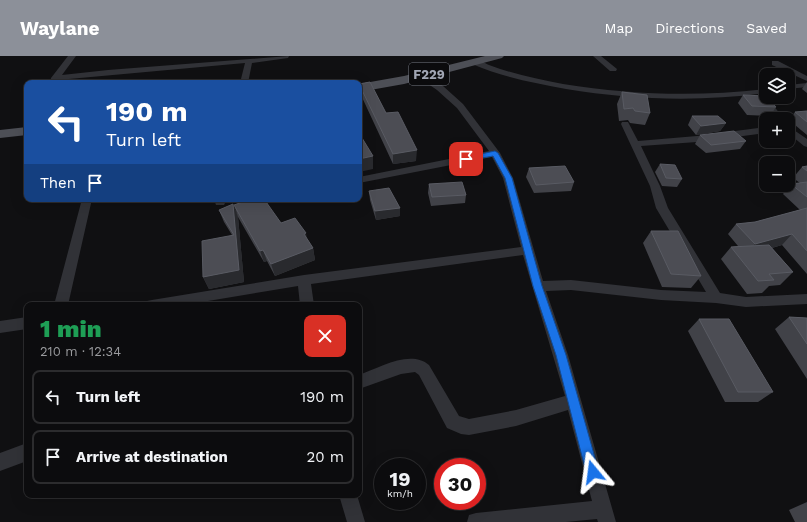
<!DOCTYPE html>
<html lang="en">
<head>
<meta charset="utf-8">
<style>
	body { margin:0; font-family:"Work Sans",sans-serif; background:#1a1a1c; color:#f1f3f6; height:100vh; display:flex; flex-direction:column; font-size:15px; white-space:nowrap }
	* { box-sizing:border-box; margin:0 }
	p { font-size:13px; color:#9a9b9e }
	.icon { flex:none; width:22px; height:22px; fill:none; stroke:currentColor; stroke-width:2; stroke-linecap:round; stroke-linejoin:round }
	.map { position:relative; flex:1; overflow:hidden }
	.drawer { position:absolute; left:24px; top:246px; width:338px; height:196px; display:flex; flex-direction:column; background:#0c0c0e; border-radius:8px; box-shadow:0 4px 16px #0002,0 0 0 1px #2c2c2e }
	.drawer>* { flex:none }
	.banner { position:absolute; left:24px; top:24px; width:338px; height:122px; border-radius:8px; box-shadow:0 4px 16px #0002,0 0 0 1px #2c2c2e; background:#1a4fa0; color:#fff; overflow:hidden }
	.tools { position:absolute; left:759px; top:12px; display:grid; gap:8px }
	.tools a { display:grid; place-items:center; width:36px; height:36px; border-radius:8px; background:#0c0c0e; box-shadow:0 4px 16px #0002,0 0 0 1px #2c2c2e; font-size:20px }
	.speed { position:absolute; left:374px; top:402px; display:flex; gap:8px; font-size:20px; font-weight:700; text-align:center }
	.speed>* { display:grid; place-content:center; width:52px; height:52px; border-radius:50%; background:#0c0c0e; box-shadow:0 4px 16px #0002,0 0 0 1px #2c2c2e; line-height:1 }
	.speed small { font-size:10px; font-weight:400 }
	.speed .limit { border:6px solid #d22; background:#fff; color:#111 }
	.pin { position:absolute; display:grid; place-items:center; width:34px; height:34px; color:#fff; margin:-17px; border-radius:8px; box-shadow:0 2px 6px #0006 }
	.me { position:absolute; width:44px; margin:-22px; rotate:344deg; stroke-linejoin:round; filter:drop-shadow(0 0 3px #0008) }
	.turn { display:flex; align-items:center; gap:14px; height:84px; padding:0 16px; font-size:18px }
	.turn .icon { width:52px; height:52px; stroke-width:2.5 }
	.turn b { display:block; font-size:28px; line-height:34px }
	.then { display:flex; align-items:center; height:38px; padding:0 16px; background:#0003; gap:8px; font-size:15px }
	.round { display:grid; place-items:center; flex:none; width:42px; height:42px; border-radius:8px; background:#1a1a1c }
	.summary { display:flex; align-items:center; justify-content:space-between; height:68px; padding:0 16px }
	h1 { font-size:24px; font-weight:800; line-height:30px; color:#1e9e55 }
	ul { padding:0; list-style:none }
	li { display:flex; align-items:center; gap:12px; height:54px; margin:0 8px 6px; padding:0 8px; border:2px solid #2c2c2e; border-radius:8px }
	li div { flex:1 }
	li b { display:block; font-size:15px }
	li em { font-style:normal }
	header { display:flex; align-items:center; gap:24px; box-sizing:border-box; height:56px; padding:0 20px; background:#8c9099; color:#fff }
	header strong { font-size:19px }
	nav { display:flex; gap:22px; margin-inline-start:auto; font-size:14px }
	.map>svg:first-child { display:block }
</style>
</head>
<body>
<header>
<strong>Waylane</strong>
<nav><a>Map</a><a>Directions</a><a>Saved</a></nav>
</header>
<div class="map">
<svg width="807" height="466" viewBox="0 0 807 466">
	<rect width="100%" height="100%" fill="#101012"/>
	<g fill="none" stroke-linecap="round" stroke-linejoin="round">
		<path fill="#313237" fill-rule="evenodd" d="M68,0h8l-14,19 46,-5 181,-14 -1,2 -36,5 -4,20h-8l5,-20 -187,17 -2,3h-6l1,-5z
			M593,0h8l16,13 -1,2h-6z
			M472,4c6,-1 12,3 17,5 24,9 49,14 74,19 68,11 135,13 203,5v4c-67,9 -133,7 -200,-4 -32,-6 -64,-12 -94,-25z
			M772,5h6l29,15v5l-35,-16z
			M412,13h6l25,17 20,18 37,49 13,25 30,103 28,-1 90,10 45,2 -50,-84 -6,-22 -29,-62 1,-2h6l10,19 59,-5 69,-9v6l-69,9 -56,4 19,40 8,22 52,85 26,4 61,-3v10l-61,3 -30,-4 -55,-3 -90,-10 -25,1 22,64 48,167h-18l-1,-3 -31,3h-99l2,-7 7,-2 116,-12 -24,-91 -52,16 -47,9 -8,-1 -14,-6 -28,-53 -4,-3 -14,2 -42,15v-14c20,-7 51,-26 70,-10l30,51 10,3 47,-9 49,-14 -42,-141 -212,29 3,21h-14l-2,-19 -114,19h-39l2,-4 5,-1 152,-25 217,-28 -18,-69 -11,-21 -133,26v-6l130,-26 -32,-43 -20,-18 -25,-17z
			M807,27v4l-19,2v-4z
			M760,40h6l18,23h-9l-16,-21z
			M788,70l19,13v8l-3,-1 -16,-13z
			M82,143h10l-24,106h-14z
			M214,143h10l1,4 -1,2h-8z
			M27,261v12l-27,4v-12z
			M27,387v18l-27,10v-18z
			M339,439h18l8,27h-18z"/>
		<path fill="#4d4f56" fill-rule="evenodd" d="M485,0h19l-2,2 -98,26 -45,8v-8l45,-8z
			M27,71v8l-27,3v-8z"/>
	</g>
	<path fill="#414248" d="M807,26v11l-5,-4z
		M359,28l27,29 30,48 -23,3 -33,-71z
		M622,36l28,21 -5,12 -15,-2 -2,-3 -9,1 -2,-17z
		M743,39l33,12 -6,9 -23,-1 -9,-12z
		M807,55v24l-18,-15 6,-8z
		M692,60l34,7 -6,8 -24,4 -8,-10z
		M700,79l46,6 -6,8 -34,4 -11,-9z
		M660,108l22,15 -5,8 -15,-1 -7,-14z
		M807,110v108l-25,-29 -10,3 21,24 -13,13 -11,1 -7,7 -15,1 -26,-35 10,-12 7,-1 -10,-12 8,-10 19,-2 45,-12 -17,-16 8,-10 9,-1 -7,-5 9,-11z
		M529,112l45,14 -3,9 -37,2 -8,-16z
		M429,128l37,11 -1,8 -34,3 -3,-13z
		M369,135l31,17v8l-24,4 -6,-20z
		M233,148l5,13 6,65 -35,7 -6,-12 29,-42 -8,-13 -5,-12z
		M234,149l47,18 26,17 6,8 2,12 -40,16 -8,-15 -3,1 -26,-45z
		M651,175l50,45 -10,12 -29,-1 -19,-44z
		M789,261l18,1v61l-32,-50z
		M699,263l74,73 -15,10h-33l-37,-71z
		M807,446v20h-12l-6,-12z"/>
	<path fill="#292a2e" d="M726,67l-6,8 -24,4 5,-9z
		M417,94l-1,11 -23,3v-10z
		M373,100v13l-14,3v-13z
		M233,148l5,13 6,65 -35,7 -6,-12 36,-7z
		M400,152v8l-24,4 -1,-9z
		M306,177l2,12 -4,-11z
		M792,178l-10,11 -36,10 9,-11z
		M313,192l2,12 -40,16 -4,-12z
		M263,194l4,11 -3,1 -4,-11z"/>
	<path fill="#4c4d54" stroke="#595b63" d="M370,26l16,31 12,-1 19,38 -24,4 -34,-70z
		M622,36l25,3 3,18 -15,-2 -2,-3 -9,1z
		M743,39l23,1v1h1l9,10 -24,-1z
		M807,55v11l-12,-10z
		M692,60h26l8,7 -25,3z
		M734,75l12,10 -35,4 -11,-10z
		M359,77l14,23 -14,3z
		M660,108l15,1 7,14 -16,-1z
		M565,110l9,16 -38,3 -7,-17z
		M807,110v5l-5,-4z
		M462,126l4,13 -34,2 -3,-13z
		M807,126v15l-16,-13z
		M389,132l11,20 -25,3 -6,-20z
		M251,143h13l17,24 14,-5 11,15 -2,1 9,14 -42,16 -8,-14 -3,1 -26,-46z
		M233,148l6,66 -36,7 -1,-36 32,-6 -15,-25z
		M807,152v43l-15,-17 -37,10 -19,-20 19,-2z
		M651,175h27l23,45 -30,-2z
		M769,189l24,27 -24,2 5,6 -16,1 -27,-34z
		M789,261l18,1v26z
		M699,263h30l44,73h-35z"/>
	<path fill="#1a73e8" stroke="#114b97" d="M495,95l3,2 14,25 30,108 24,69 33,117 -2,4 -4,2 -5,-2 -2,-4 -30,-117 -23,-69 -28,-108 -12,-22 -27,5 -3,-2 3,-2z"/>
	<g text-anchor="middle" stroke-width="3" stroke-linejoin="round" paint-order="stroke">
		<rect fill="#0b0b0d" stroke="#747882" stroke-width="1" x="409" y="7" width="40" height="22" rx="3"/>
		<g font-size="13" font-weight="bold" fill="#a1a6b4">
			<text x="429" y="23">F229</text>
		</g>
	</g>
</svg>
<div class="tools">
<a><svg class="icon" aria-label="layers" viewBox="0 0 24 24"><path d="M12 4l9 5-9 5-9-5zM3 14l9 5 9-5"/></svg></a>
<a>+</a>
<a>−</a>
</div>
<div class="speed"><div>19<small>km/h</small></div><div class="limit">30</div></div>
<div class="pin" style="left:466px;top:103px;background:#d93025"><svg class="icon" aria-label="arrive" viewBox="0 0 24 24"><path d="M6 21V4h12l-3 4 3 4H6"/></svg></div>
<svg class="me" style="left:593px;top:416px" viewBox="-20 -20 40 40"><path d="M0-17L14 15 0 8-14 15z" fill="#1a73e8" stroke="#fff" stroke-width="4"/></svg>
<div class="banner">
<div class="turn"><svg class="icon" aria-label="left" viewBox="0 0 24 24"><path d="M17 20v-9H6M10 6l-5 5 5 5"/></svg><div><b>190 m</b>Turn left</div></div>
<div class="then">Then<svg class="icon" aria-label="arrive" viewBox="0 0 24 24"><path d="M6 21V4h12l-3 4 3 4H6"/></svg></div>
</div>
<section class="drawer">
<div class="summary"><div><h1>1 min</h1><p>210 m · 12:34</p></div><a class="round" style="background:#d93025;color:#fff"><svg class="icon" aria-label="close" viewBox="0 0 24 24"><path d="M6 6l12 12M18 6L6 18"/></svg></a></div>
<ul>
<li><svg class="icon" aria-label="left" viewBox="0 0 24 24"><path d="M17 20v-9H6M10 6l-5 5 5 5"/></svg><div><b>Turn left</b></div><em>190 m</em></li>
<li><svg class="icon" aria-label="arrive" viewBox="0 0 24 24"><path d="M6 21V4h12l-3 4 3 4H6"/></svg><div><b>Arrive at destination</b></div><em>20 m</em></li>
</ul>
</section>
</div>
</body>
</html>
